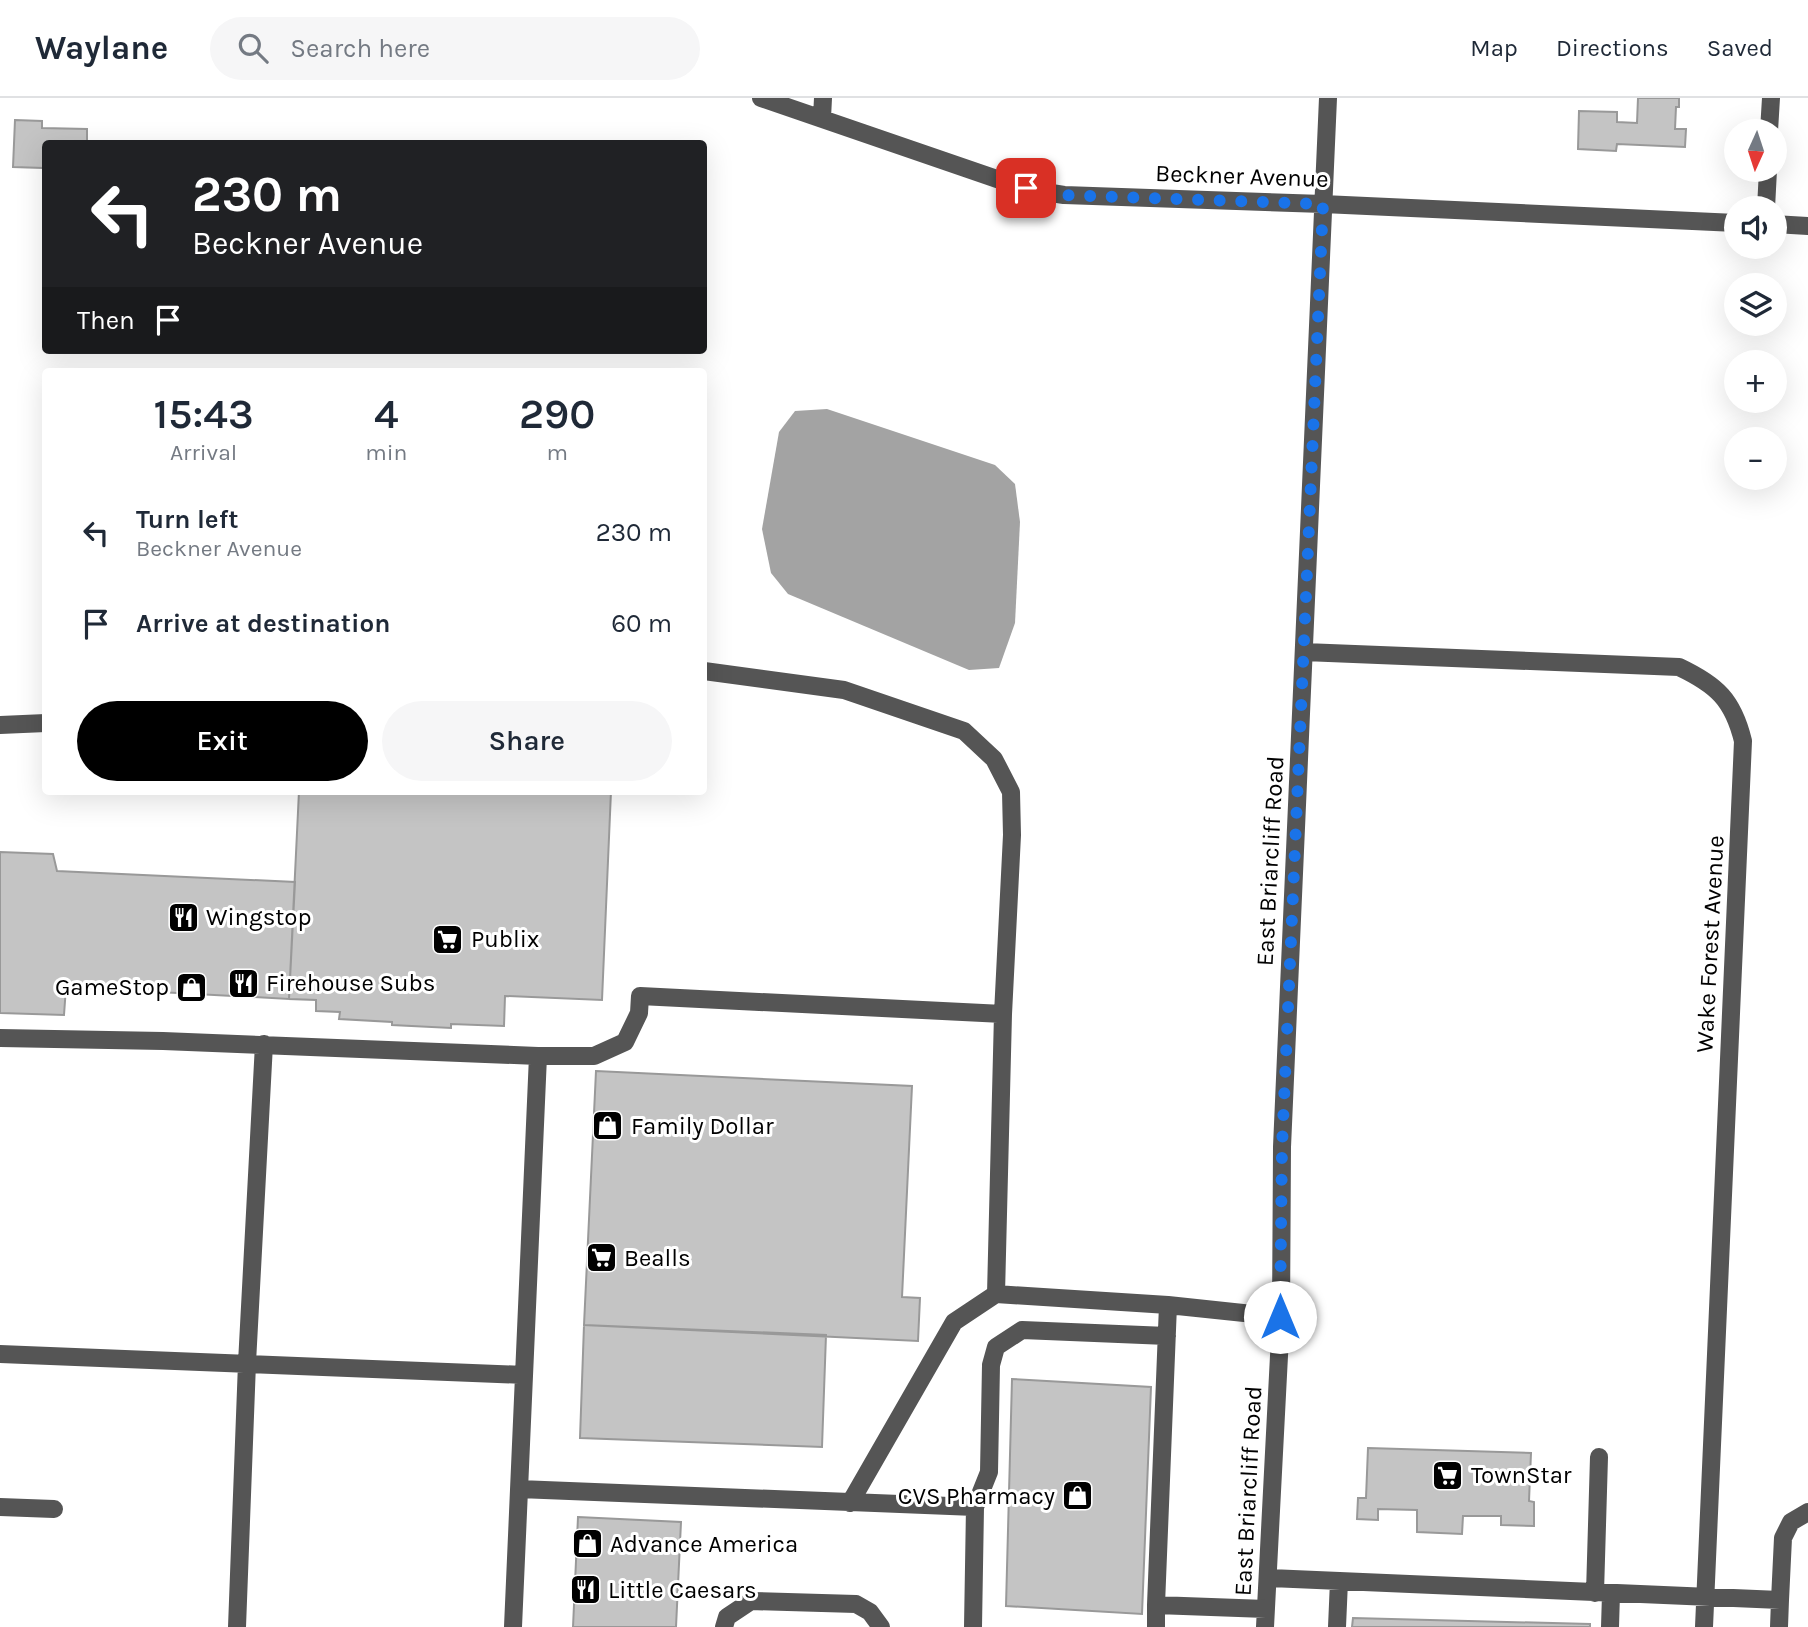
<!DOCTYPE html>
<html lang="en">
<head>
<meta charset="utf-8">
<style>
	body { margin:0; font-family:Karla,sans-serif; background:#f6f6f7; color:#1f2937; height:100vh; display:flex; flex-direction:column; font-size:26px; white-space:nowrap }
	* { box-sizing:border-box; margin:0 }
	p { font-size:23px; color:#747a83 }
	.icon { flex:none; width:38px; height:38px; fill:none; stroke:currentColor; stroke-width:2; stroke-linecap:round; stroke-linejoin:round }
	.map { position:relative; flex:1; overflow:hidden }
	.drawer { position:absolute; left:42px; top:270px; width:665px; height:427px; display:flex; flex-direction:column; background:#fff; border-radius:7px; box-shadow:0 7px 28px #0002 }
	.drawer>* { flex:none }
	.guide { position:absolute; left:42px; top:42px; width:665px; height:214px; border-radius:7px; box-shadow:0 7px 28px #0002; background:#202124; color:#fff; overflow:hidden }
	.needle { width:46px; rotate:183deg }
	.controls { position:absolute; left:1724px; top:21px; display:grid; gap:14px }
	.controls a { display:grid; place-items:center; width:63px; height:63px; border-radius:50%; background:#fff; box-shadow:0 7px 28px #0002; font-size:35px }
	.pin { position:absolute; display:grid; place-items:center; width:60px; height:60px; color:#fff; margin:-30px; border-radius:14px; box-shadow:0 4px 10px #0006 }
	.me { position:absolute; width:77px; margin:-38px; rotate:0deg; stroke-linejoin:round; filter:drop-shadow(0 0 5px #0008) }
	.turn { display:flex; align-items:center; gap:24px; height:147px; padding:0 35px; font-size:32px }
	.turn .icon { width:91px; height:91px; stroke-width:2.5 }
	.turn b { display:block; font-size:49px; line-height:60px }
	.then { display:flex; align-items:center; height:66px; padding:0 35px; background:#0003; gap:14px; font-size:26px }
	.eta { display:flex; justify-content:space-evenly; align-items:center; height:119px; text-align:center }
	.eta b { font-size:42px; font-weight:600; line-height:49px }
	.primary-button { display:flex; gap:14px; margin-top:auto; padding:14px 35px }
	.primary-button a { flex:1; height:80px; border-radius:42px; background:#000; color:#fff; font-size:28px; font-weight:600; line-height:80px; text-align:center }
	.primary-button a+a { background:#f6f6f7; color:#1f2937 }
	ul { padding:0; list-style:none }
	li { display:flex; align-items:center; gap:21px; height:91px; padding:0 35px }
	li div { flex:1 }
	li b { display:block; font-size:26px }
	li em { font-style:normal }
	header { display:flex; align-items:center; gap:42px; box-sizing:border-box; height:98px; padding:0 35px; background:#fff; border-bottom:2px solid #e0e1e3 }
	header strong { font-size:33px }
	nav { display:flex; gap:38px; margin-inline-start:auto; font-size:24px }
	.search { width:490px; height:63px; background:#f6f6f7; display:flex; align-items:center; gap:18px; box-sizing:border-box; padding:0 24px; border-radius:38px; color:#747a83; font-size:26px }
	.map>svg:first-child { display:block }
</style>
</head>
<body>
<header>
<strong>Waylane</strong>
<div class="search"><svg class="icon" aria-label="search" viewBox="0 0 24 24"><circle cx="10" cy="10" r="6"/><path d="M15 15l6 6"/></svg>Search here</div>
<nav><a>Map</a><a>Directions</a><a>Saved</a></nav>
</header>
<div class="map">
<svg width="1808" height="1529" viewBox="0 0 1808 1529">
	<rect width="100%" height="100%" fill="#fff"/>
	<path fill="#a3a3a3" d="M827,311l168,56 20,19 5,38 -5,101 -16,45 -30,2 -181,-76 -17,-21 -9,-44 17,-97 16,-21z"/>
	<path fill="#c4c4c4" stroke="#999" stroke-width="2" d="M1638,0h41v9h-3l-1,22h11l-1,18 -68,-3 -1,7 -38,-2 1,-38 38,1v10l20,1z
		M15,22l27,1v7l45,1v15h-41v27h-3v-3l-30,-1z
		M299,693h312l-9,209 -97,-4 -1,30 -53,-2v4l-59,-3v-3l-53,-3 1,-7 -24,-1v-11l-27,-1z
		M0,754l53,2 4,17 238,11 -6,117 -223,-12 -2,28 -64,-2z
		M596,973l316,15 -10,211 18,1 -2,43 -334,-16z
		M584,1227l242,10 -4,112 -242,-9z
		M1012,1281l139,8 -9,227 -136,-8z
		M1368,1350l163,5 -2,48 5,1v24l-33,-1v-9h-38l-1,18 -45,-2v-22l-39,-1v11l-21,-1 1,-21h8z
		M578,1419l103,5 -5,105h-103z
		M1353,1520l237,6v3h-238z"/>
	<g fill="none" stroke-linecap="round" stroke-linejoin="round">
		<path stroke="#555" stroke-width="18" d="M761,0l265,91 38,6 259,9 413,19
			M822,20l1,-20
			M1769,33l2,-33
			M1766,110l2,-38
			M1774,126l34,2
			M1304,554l375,15c38,18 54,33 64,74l-39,886
			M704,573l140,19 120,41 30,28 17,33 1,43 -9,179 -7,280
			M0,627l46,-2
			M0,940l163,3 375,15h56l31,-14 14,-29 1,-17 363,18
			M1168,1207l113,12
			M0,1256l524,21
			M519,1391l456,18 -2,120
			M850,1405l104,-181 42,-28 172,11 -12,300
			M0,1409l54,2
			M975,1409l14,-35 2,-107 5,-18 26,-17 145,6
			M1268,1480l512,22 3,-62 8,-16 17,-10
			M1595,1495l4,-136
			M237,1529l10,-264 17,-319
			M513,1529l25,-571
			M724,1529l3,-10 24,-16 105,3 14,8 11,15
			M1156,1529v-22l110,4
			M1265,1529l16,-310 1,-170 46,-1049
			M1337,1529l2,-46
			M1610,1529l1,-33
			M1779,1529l1,-27"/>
	</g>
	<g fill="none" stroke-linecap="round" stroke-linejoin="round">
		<path stroke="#1a73e8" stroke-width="12" stroke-dasharray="0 21.6" d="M1026,90l38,7 259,9 -41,943 -2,170"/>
	</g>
	<defs>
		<symbol id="restaurant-square" viewBox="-11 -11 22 22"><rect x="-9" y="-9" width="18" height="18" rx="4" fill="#000" stroke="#fff"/><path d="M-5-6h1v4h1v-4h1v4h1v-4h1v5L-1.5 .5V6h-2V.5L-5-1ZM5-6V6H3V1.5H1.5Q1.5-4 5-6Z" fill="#fff"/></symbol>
		<symbol id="supermarket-square" viewBox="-11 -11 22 22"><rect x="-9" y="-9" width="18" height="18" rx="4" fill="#000" stroke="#fff"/><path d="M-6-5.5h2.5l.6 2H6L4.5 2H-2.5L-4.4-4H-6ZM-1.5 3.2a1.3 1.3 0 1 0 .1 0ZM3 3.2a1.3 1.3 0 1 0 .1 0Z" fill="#fff"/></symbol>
		<symbol id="shop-square" viewBox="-11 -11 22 22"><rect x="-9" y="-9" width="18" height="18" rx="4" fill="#000" stroke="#fff"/><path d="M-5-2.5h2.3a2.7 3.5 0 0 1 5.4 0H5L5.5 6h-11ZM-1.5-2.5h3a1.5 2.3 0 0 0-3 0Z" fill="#fff"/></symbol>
	</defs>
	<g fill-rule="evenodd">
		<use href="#restaurant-square" x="166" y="802" width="35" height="35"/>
		<use href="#supermarket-square" x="430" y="824" width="35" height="35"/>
		<use href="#restaurant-square" x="226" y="868" width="35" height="35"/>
		<use href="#shop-square" x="174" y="872" width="35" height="35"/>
		<use href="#shop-square" x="590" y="1010" width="35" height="35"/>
		<use href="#supermarket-square" x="584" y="1142" width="35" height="35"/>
		<use href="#supermarket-square" x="1430" y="1360" width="35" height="35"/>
		<use href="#shop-square" x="1060" y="1380" width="35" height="35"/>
		<use href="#shop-square" x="570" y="1428" width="35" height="35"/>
		<use href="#restaurant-square" x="568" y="1474" width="35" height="35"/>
	</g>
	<g text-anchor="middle" stroke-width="6" stroke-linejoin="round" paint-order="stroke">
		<g font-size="24" fill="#000" stroke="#fff">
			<text transform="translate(1242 78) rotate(2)" y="8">Beckner Avenue</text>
			<text transform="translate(1270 763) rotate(-87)" y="8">East Briarcliff Road</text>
			<text transform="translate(1710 846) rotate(-87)" y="8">Wake Forest Avenue</text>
			<text transform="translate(1248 1393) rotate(-87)" y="8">East Briarcliff Road</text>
		</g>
		<g font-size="24" fill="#000" stroke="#fff" text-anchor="start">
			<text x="206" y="827">Wingstop</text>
			<text x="471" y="849">Publix</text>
			<text x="266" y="893">Firehouse Subs</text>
			<text x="169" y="897" text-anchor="end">GameStop</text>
			<text x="631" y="1036">Family Dollar</text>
			<text x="624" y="1168">Bealls</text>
			<text x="1471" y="1385">TownStar</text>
			<text x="1055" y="1406" text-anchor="end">CVS Pharmacy</text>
			<text x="610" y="1454">Advance America</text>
			<text x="608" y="1500">Little Caesars</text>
		</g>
	</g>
</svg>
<div class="controls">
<a><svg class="needle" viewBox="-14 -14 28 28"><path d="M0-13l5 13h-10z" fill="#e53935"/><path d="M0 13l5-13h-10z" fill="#747a83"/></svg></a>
<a><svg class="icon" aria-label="sound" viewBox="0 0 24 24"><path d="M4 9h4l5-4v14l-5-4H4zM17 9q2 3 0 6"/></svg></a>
<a><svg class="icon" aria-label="layers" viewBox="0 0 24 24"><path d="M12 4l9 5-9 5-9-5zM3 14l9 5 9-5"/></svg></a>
<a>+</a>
<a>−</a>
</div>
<div class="pin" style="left:1026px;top:90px;background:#d93025"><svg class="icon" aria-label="arrive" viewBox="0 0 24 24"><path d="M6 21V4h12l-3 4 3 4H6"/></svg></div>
<svg class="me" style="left:1280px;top:1219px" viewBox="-20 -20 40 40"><circle r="19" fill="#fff"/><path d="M0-13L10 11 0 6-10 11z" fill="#1a73e8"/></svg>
<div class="guide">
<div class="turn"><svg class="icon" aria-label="left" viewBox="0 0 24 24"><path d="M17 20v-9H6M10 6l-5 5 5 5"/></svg><div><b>230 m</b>Beckner Avenue</div></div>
<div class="then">Then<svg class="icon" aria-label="arrive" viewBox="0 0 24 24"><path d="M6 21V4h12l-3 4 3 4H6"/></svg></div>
</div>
<section class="drawer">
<div class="eta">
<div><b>15:43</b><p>Arrival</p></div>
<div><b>4</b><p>min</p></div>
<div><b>290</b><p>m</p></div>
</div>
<ul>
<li><svg class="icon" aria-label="left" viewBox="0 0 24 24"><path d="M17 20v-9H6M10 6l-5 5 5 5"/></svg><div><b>Turn left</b><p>Beckner Avenue</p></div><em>230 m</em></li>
<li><svg class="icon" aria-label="arrive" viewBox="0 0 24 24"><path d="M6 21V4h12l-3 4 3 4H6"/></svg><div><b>Arrive at destination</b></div><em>60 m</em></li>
</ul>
<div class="primary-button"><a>Exit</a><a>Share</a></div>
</section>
</div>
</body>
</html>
